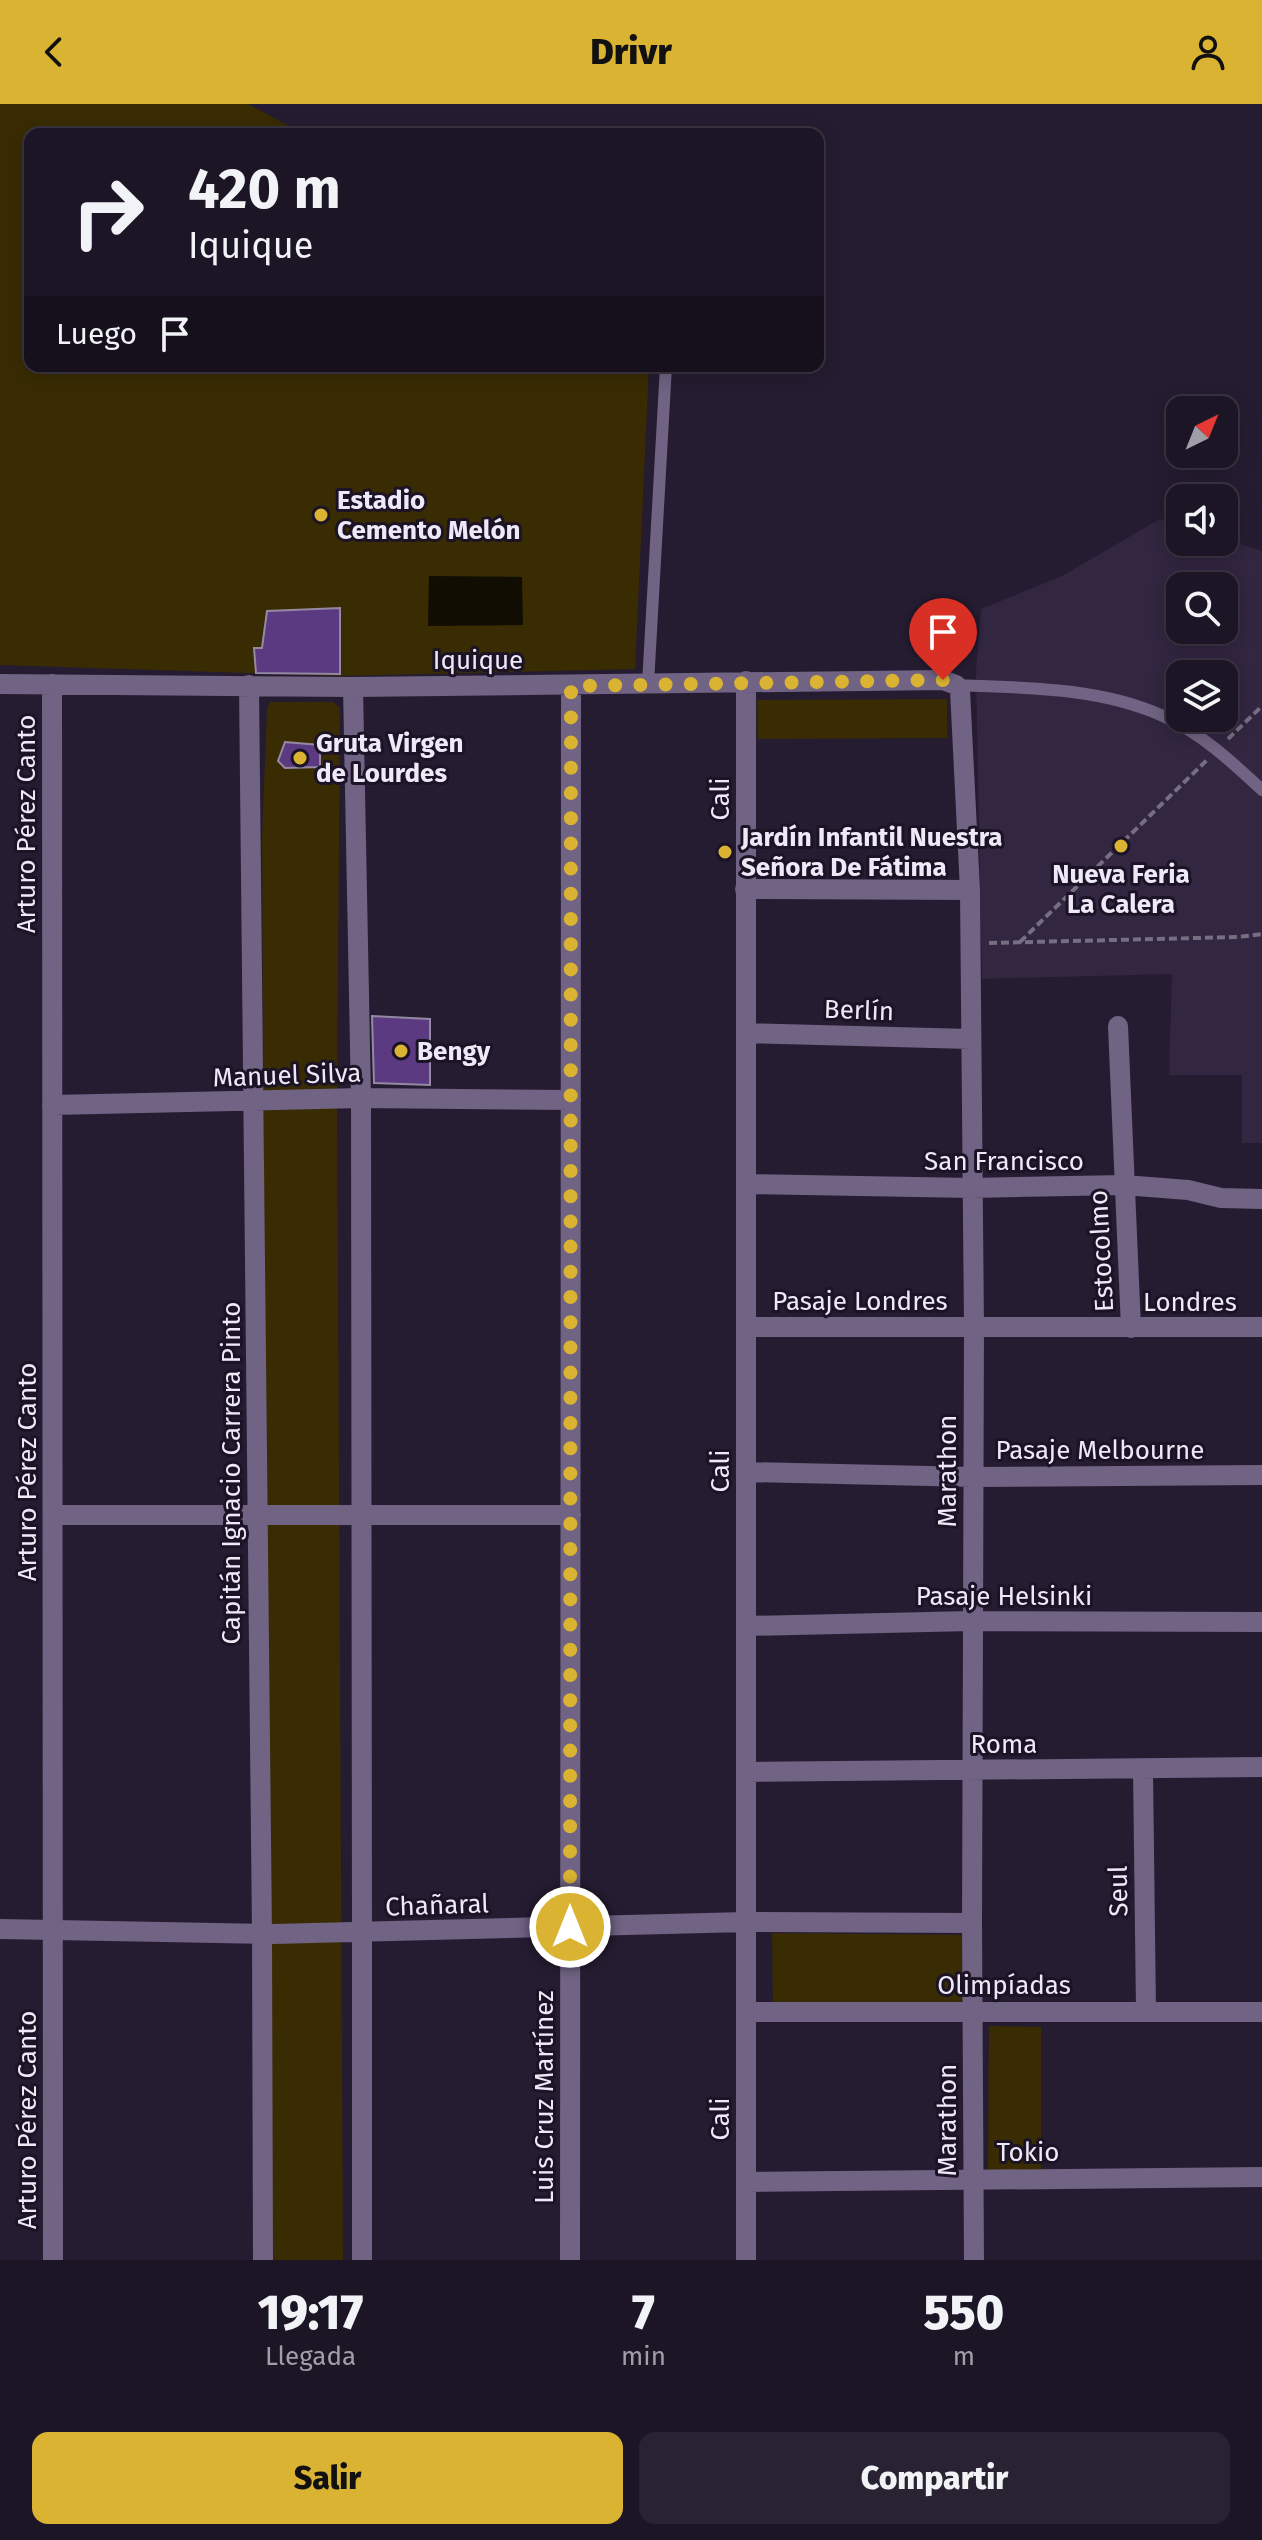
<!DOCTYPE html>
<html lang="es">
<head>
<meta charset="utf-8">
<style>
	body { margin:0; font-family:"Fira Sans",sans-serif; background:#292232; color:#f1f3f6; height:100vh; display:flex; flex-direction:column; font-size:30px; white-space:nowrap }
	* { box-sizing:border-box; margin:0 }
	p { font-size:26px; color:#a09fa7 }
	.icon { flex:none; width:44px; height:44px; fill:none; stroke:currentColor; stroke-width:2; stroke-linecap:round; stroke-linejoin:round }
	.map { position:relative; height:2156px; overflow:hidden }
	.side { display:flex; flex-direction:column; background:#1c1525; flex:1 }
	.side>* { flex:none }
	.banner { position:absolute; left:24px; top:24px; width:800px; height:244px; border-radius:16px; box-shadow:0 4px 20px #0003,0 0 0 2px #3a3442; background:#1c1525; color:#f1f3f6; overflow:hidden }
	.needle { width:52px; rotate:43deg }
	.tools { position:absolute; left:1166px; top:292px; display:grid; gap:16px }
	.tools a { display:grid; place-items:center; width:72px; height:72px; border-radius:16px; background:#1c1525; box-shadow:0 4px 20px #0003,0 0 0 2px #3a3442; font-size:40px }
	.pin { position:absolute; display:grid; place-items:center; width:68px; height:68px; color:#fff; margin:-82px -34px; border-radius:50% 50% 50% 0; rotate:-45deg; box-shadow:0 0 8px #0007 }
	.pin .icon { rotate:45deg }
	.me { position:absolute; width:88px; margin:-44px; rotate:0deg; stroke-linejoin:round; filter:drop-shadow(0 0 6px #0008) }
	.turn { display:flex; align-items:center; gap:28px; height:168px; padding:0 32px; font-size:36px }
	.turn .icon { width:104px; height:104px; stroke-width:2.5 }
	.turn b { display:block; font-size:56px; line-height:68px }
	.then { display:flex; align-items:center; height:76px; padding:0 32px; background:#0003; gap:16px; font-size:30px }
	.eta { display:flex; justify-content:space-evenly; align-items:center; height:136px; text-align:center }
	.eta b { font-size:48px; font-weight:800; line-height:56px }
	.button { display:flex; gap:16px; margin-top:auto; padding:16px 32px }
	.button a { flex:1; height:92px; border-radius:16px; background:#dab333; color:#111; font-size:32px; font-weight:800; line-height:92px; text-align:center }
	.button a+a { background:#292232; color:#f1f3f6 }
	header { display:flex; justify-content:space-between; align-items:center; height:104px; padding:0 32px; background:#dab333; color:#111; font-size:36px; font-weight:800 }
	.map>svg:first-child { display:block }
</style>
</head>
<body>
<header><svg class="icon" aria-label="back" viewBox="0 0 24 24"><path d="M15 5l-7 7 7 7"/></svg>Drivr<svg class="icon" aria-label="person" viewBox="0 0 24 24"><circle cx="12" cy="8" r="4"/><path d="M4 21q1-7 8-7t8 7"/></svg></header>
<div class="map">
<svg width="1262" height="2156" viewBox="0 0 1262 2156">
	<rect width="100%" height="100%" fill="#251c31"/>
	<path fill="#322640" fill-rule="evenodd" d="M1160,415l20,6v17h44v-3l38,12v592h-20v-68h-73l3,-101 -190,5 -6,-308 5,-62 81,-33zM1180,482h44v44h-44zM1180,570h44v44h-44z"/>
	<path fill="#392c03" d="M0,0h248l56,30h-274v232h619l-14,303 -295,7 -340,-11z
		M947,595v39l-189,1 -1,-39z
		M270,598h63l7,6 -3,383 6,1169h-73l-8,-1422 5,-129z
		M772,1829l190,2v67l-189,4z
		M989,1922l52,1v143l-53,3z"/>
	<path fill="#110d03" d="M429,472l93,1 1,48 -95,1z"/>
	<path fill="#5c3a82" stroke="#9489a3" stroke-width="2" d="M340,504v66l-84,-1 -2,-25h8l5,-37z
		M285,638l35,3v22l-35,1 -7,-7z
		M372,912l58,3v66l-56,-2z"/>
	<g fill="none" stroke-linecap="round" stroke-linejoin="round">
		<path stroke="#766e81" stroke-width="4" stroke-dasharray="8 4" stroke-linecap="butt" d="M1228,635l34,-33
			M1020,838l187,-182
			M989,839l249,-6 24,-3"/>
		<path stroke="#706383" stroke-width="12" d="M648,580l18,-318
			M956,581c69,3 143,2 207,31 38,17 69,46 99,74"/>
		<path stroke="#706383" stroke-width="20" d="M746,577v1241
			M0,580l353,3 590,-7 13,5 4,5 10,200 4,438 -2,595
			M52,580l1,1576
			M249,581l13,1249
			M353,583l8,411 1,835
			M745,785l225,1
			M1118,922l13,302
			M746,929l224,6
			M52,1001l309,-7 210,2
			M746,1080l225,4 153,-3 64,5 33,8 41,1
			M746,1223h516
			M746,1368l227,5 289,-2
			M53,1411h518
			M746,1522l226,-5 290,1
			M1143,1666l3,241
			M746,1668l516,-5
			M746,1908v248
			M746,2078l516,-5
			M570,2156l1,-1574"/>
		<path stroke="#706383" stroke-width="20" d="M746,1818v90h516
			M0,1825l273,5 473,-12 226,1 2,337
			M362,1829v327
			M262,1830l1,326"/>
	</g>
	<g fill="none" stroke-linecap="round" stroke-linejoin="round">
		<path stroke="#dab333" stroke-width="14" stroke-dasharray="0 25.2" d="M570,1823l1,-1241 372,-6"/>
	</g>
	<g fill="#dab333" stroke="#1c1327" stroke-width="3">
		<circle cx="321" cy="411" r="8"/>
		<circle cx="300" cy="654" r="8"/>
		<circle cx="1121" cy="742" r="8"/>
		<circle cx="725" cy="748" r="8"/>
		<circle cx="401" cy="947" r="8"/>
	</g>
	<g text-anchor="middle" stroke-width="6" stroke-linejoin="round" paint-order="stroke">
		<g font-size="26" font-weight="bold" fill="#eee9f7" stroke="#1c1327" text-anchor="start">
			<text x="337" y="405">Estadio<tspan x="337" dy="30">Cemento Melón</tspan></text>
			<text x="316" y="648">Gruta Virgen<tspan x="316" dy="30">de Lourdes</tspan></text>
			<text x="741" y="742">Jardín Infantil Nuestra<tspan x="741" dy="30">Señora De Fátima</tspan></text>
			<text x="1121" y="779" text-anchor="middle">Nueva Feria<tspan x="1121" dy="30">La Calera</tspan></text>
			<text x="417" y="956">Bengy</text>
		</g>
		<g font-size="26" fill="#eee9f7" stroke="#1c1327">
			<text x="478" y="565">Iquique</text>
			<text transform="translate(720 695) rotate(-90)" y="9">Cali</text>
			<text transform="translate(26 720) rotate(-90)" y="9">Arturo Pérez Canto</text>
			<text transform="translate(859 906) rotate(2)" y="9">Berlín</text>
			<text transform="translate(287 971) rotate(-2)" y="9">Manuel Silva</text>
			<text x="1004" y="1066">San Francisco</text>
			<text transform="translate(1101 1147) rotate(-93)" y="9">Estocolmo</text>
			<text x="860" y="1206">Pasaje Londres</text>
			<text x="1190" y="1207">Londres</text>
			<text x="1100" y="1355">Pasaje Melbourne</text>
			<text transform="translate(720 1367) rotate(-90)" y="9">Cali</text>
			<text transform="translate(947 1367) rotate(-90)" y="9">Marathon</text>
			<text transform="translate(27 1368) rotate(-90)" y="9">Arturo Pérez Canto</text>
			<text transform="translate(231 1369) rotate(-90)" y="9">Capitán Ignacio Carrera Pinto</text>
			<text x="1004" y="1501">Pasaje Helsinki</text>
			<text x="1004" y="1649">Roma</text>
			<text transform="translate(1118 1787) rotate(-91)" y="9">Seul</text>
			<text transform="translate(437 1801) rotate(-2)" y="9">Chañaral</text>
			<text x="1004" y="1890">Olimpíadas</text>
			<text transform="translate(544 1993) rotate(-90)" y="9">Luis Cruz Martínez</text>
			<text transform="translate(720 2015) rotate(-90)" y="9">Cali</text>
			<text transform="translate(27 2016) rotate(-90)" y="9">Arturo Pérez Canto</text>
			<text transform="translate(947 2016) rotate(-90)" y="9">Marathon</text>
			<text x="1028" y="2057">Tokio</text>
		</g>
	</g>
</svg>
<div class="tools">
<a><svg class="needle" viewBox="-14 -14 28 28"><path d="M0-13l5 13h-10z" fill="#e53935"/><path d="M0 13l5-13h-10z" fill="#a09fa7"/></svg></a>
<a><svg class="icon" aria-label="sound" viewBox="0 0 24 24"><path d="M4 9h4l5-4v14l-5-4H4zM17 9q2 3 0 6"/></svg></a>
<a><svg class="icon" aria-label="search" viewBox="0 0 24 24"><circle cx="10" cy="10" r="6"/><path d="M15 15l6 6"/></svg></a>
<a><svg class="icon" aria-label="layers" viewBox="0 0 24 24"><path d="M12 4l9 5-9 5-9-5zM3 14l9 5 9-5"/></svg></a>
</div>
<div class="pin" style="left:943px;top:576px;background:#d93025"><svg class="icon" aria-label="arrive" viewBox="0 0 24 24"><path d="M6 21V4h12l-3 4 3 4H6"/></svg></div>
<svg class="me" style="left:570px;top:1823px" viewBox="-20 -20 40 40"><circle r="17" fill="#dab333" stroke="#fff" stroke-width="3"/><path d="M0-11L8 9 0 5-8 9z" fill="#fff"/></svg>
<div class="banner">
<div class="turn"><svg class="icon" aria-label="right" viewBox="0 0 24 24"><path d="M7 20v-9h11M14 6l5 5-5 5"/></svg><div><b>420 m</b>Iquique</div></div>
<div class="then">Luego<svg class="icon" aria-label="arrive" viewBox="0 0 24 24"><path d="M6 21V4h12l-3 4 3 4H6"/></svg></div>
</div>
</div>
<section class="side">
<div class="eta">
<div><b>19:17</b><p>Llegada</p></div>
<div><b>7</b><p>min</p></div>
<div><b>550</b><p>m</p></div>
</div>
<div class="button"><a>Salir</a><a>Compartir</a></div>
</section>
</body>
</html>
